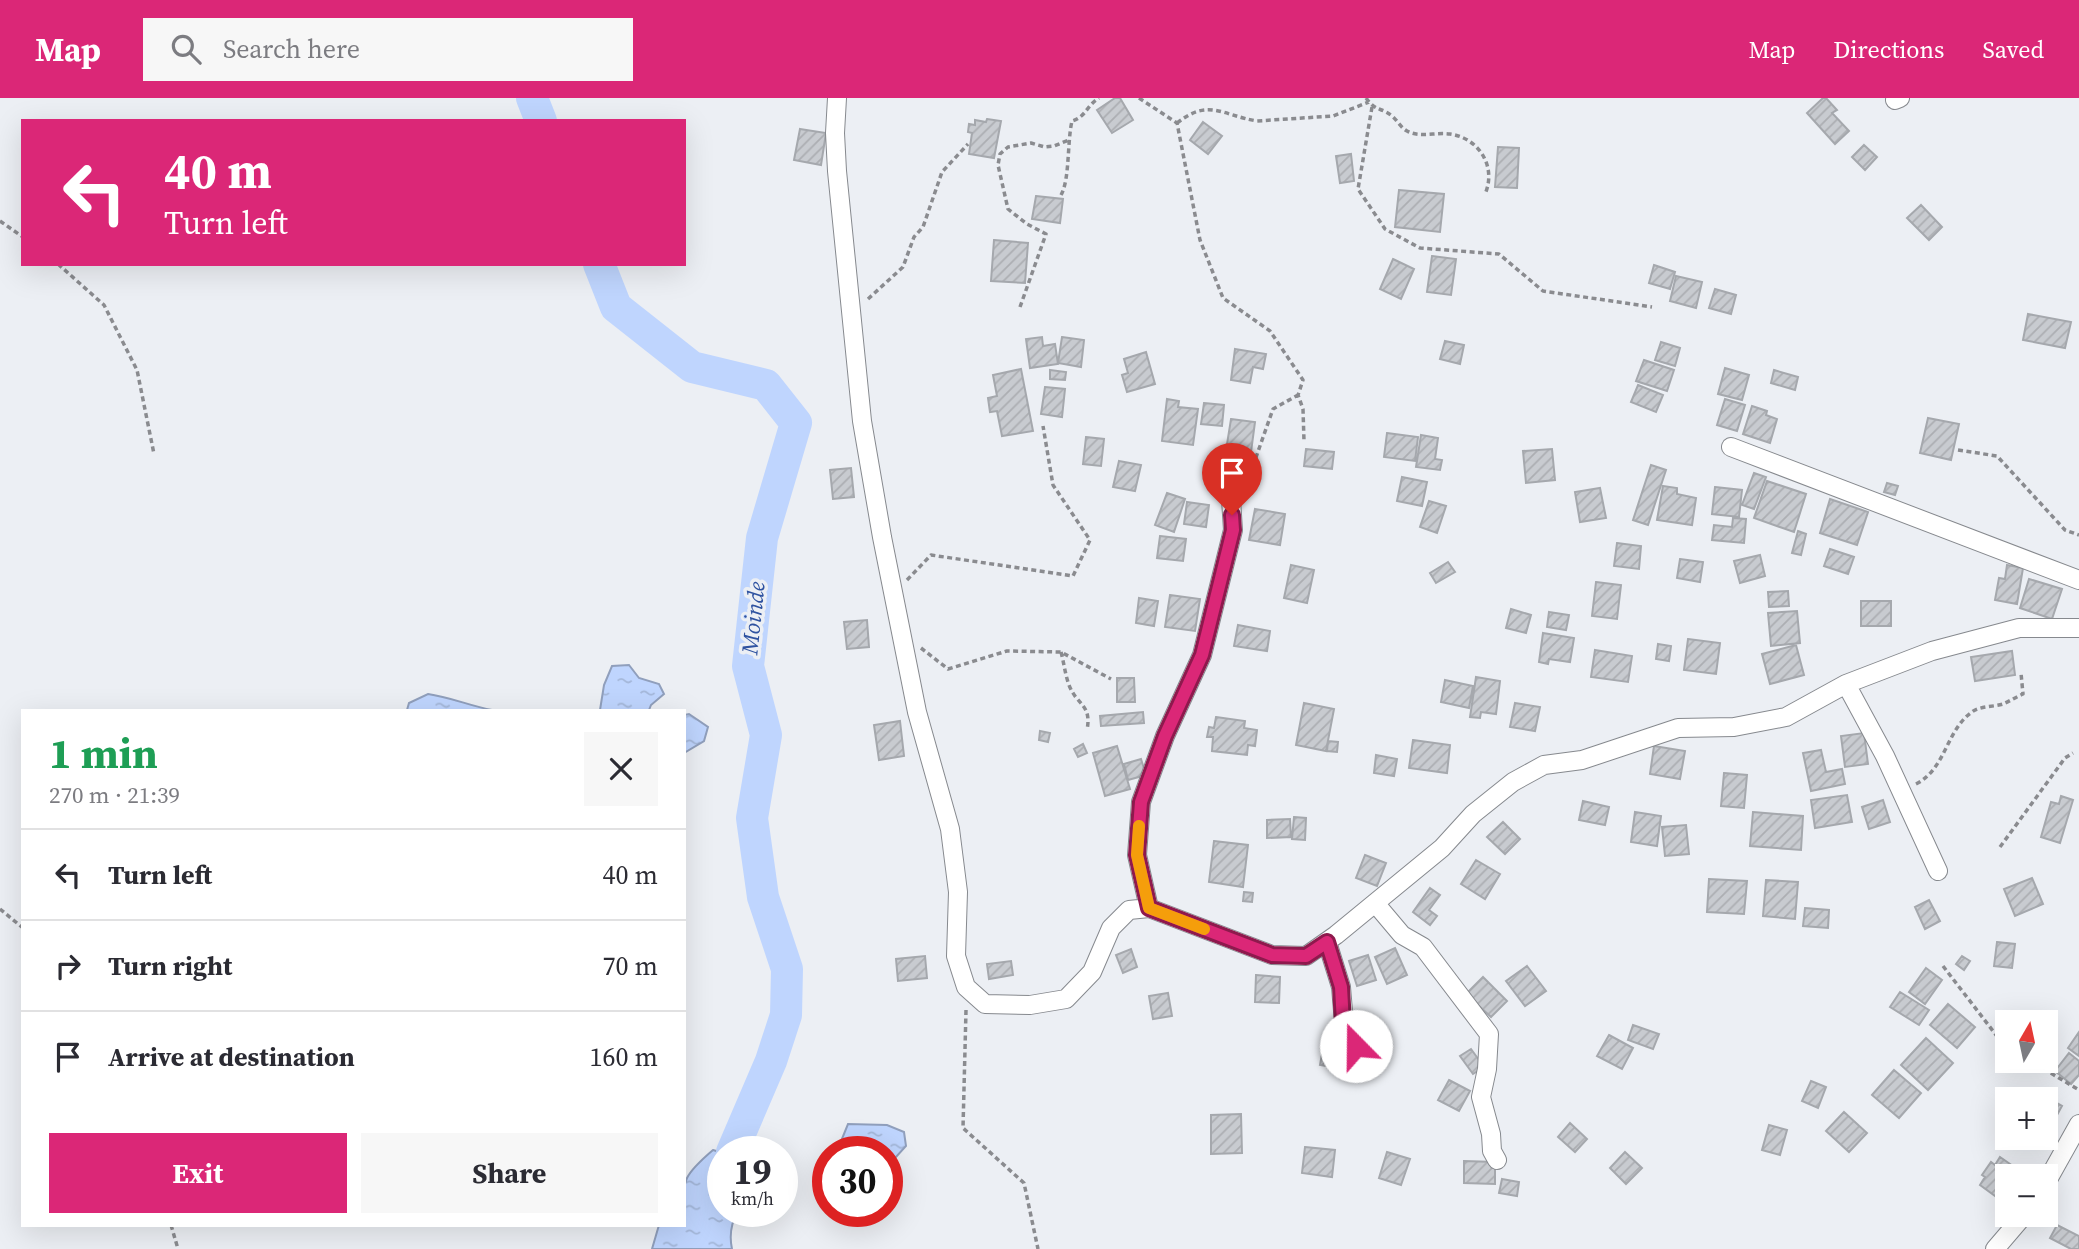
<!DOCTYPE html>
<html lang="en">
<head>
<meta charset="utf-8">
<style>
	body { margin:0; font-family:"Source Serif 4",serif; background:#f7f7f7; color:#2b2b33; height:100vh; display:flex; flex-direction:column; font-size:26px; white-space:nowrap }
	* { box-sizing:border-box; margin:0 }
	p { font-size:23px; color:#7c7c81 }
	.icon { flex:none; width:38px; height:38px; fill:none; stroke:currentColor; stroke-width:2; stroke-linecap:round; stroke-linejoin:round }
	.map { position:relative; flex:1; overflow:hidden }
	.side { position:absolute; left:21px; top:611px; width:665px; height:518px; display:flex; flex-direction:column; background:#fff; border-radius:0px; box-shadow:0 7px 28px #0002 }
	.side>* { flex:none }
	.hud { position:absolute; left:21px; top:21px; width:665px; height:147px; border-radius:0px; box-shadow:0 7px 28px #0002; background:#db2777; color:#fff; overflow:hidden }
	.needle { width:46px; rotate:9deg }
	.buttons { position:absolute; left:1995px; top:912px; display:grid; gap:14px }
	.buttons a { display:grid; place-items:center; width:63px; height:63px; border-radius:0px; background:#fff; box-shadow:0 7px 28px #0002; font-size:35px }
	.speed { position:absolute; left:707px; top:1038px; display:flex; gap:14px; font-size:35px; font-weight:700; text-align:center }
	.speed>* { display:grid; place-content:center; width:91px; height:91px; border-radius:50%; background:#fff; box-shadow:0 7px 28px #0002; line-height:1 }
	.speed small { font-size:18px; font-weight:400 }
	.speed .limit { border:10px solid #d22; background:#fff; color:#111 }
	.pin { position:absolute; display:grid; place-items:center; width:60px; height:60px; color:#fff; margin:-72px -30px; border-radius:50% 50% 50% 0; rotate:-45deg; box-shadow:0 0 7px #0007 }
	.pin .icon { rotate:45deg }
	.me { position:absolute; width:77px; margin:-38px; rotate:338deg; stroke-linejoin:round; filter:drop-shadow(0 0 5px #0008) }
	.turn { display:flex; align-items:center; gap:24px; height:147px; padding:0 28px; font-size:32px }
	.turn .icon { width:91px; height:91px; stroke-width:2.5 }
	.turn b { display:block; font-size:49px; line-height:60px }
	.round { display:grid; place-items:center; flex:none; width:74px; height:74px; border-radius:0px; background:#f7f7f7 }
	.headline { display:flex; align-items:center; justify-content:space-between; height:119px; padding:0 28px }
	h1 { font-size:42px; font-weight:700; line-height:52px; color:#1e9e55 }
	.button { display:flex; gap:14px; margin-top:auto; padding:14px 28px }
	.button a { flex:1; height:80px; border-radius:0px; background:#db2777; color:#fff; font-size:28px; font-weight:700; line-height:80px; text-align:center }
	.button a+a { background:#f7f7f7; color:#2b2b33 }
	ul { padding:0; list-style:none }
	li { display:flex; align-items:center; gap:21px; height:91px; padding:0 28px; border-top:2px solid #e1e1e2 }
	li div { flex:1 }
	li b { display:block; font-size:26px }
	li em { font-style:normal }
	header { display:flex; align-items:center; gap:42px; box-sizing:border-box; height:98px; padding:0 35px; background:#db2777; color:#fff }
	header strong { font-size:33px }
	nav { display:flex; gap:38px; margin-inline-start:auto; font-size:24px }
	.search { width:490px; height:63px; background:#f7f7f7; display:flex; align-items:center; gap:18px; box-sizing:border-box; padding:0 24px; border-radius:0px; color:#7c7c81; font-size:26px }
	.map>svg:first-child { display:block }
</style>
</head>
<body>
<header>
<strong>Map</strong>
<div class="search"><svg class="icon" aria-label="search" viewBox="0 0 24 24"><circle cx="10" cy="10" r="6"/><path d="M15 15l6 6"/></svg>Search here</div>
<nav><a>Map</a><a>Directions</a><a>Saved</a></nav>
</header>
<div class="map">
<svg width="2079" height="1151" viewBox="0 0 2079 1151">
	<defs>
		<pattern id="water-ripples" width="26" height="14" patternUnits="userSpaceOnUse" patternTransform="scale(1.75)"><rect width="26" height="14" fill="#bfd5fe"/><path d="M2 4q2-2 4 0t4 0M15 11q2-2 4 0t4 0" fill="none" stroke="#a4b7d9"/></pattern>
		<pattern id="building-hatch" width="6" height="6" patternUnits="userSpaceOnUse" patternTransform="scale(1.75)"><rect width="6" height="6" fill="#c8cbd0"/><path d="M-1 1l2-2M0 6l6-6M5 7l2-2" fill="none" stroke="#acaeb2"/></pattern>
	</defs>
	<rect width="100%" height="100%" fill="#eceff4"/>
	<path fill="url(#water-ripples)" stroke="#909fbc" stroke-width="2" d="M629,567l10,13 20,6 5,10 -13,11 -2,5h-49l4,-25 8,-19z
		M428,596c22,3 42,12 64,16h-85l2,-7z
		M689,616l19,13 -4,14 -20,12v-38z
		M848,1026l39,1 17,7 2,14 -19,21v-15l-50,-1z
		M713,1052l10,3v58h15c-7,12 -9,24 -6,38h-80l7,-24h25c0,-44 -6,-45 29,-75z"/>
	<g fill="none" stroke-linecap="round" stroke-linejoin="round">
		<path stroke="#bfd5fe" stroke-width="32" d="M532,0l9,23
			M599,166l17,43 76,60 74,18 30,38 -34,115 -14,128 18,69 -14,83 11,79 24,72 -1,46 -15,46 -39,91"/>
	</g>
	<path fill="url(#building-hatch)" stroke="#a5a8ad" stroke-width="2" d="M1115,0h5l13,22 -21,13 -15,-23z
		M1823,0h3l11,12 -5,3 17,18 -14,13 -28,-31z
		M987,21l14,2 -7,37 -25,-4 3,-21 -4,-1 1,-8 6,1v-5l11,2z
		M1203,24l19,14 -14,18 -18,-14z
		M800,31l26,4 -5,32 -27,-5z
		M1864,47l13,12 -12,13 -13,-13z
		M1498,49l21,1 -2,40 -22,-1z
		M1351,56l3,27 -14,2 -4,-27z
		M1399,92l45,4 -4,38 -45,-5z
		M1036,98l27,3 -3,24 -28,-4z
		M1921,107l21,22 -13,13 -22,-22z
		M994,142l34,3 -3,40 -34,-2z
		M1432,158l24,3 -5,36 -24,-3z
		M1393,161l21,10 -13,30 -21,-10z
		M1654,167l21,7 -5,17 -21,-6z
		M1676,178l26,6 -6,26 -26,-7z
		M1715,191l21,6 -5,19 -22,-6z
		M2028,216l43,8 -6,26 -42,-8z
		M1042,239l1,9 12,-2 3,20 -28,4 -4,-29z
		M1062,239l22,3 -3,27 -23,-4z
		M1445,243l19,4 -4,19 -20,-5z
		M1661,244l19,6 -5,18 -20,-6z
		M1235,251l31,5 -3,15 -10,-2 -3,16 -19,-3z
		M1146,254l9,32 -28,8 -5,-17 6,-2 -4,-14z
		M1644,262l30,10 -7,21 -31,-10z
		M1725,270l24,7 -7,25 -24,-6z
		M1021,271l12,62 -31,5 -5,-25 -7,1 -2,-14 9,-2 -4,-21z
		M1050,272l16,2 -1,8 -15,-1z
		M1774,272l24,7 -3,13 -24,-7z
		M1638,287l25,10 -7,17 -25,-10z
		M1045,289l20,2 -3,28 -21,-3z
		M1167,301l12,2 -1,6 20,2 -5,36 -31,-4z
		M1725,301l20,6 -8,26 -20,-6z
		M1204,305l20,2 -2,21 -21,-2z
		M1752,308l15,5 -1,4 11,4 -7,24 -27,-9z
		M1928,320l31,6 -8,36 -31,-7z
		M1231,321l24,3 -6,45 -25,-4z
		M1387,335l31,4 -3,24 -31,-4z
		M1421,337l17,3 -3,21 7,1 -2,10 -24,-3z
		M1086,339l18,2 -3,27 -18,-2z
		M1306,351l28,3 -2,17 -28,-3z
		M1552,351l3,31 -29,3 -3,-32z
		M1119,363l22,4 -6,26 -22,-4z
		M1651,367l15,5 -18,55 -15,-5z
		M851,370l3,29 -21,2 -3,-29z
		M1754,375l12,4 -12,32 -12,-4z
		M1402,379l25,5 -5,24 -25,-5z
		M1767,383l39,13 -12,38 -40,-14z
		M1887,385l11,3 -3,9 -11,-3z
		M1663,388l14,2v6l19,4 -4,27 -35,-5z
		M1715,389l27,3 -3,27 -27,-3z
		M1600,390l6,30 -26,4 -5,-30z
		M1167,395l18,6 -11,33 -19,-7z
		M1830,401l38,13 -11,33 -37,-12z
		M1429,403l17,5 -9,27 -17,-6z
		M1187,404l22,3 -3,22 -22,-3z
		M1255,411l30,5 -5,31 -31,-5z
		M1733,420l13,1 -2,24 -32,-3 2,-15 18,2z
		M1798,433l8,3 -5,21 -9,-2z
		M1160,438l26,3 -3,22 -26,-3z
		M1617,445l24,3 -2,23 -25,-3z
		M1830,451l24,8 -6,17 -24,-8z
		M1760,457l5,21 -25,7 -6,-22z
		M1680,461l23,3 -3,20 -23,-4z
		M1448,464l7,10 -19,11 -6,-10z
		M1291,467l23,5 -7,33 -23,-5z
		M2007,467l16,3 -6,36 -22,-4 4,-22 6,1z
		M2029,481l33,10 -10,30 -32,-11z
		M1596,484l25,3 -4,34 -25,-3z
		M1788,493l1,15 -20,1 -1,-15z
		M1170,497l30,4 -5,32 -30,-4z
		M1139,500l19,3 -4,25 -18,-3z
		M1861,503h30v25h-30z
		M1511,511l20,6 -5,18 -20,-5z
		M1797,513l3,32 -29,3 -3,-33z
		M1549,514l20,3 -3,15 -19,-3z
		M867,522l2,27 -22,2 -3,-27z
		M1238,527l32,6 -3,20 -33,-5z
		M1543,535l31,5 -4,24 -21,-3 -1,5 -9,-2z
		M1688,541l32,4 -4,31 -32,-4z
		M1658,546l13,2 -2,15 -13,-2z
		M1796,547l8,30 -34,9 -8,-30z
		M1595,552l37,6 -4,26 -37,-5z
		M2012,553l3,24 -40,6 -4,-24z
		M1476,579l24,4 -4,33 -15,-2 -1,6 -10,-1z
		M1117,580h17l1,24h-18z
		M1445,582l28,6 -4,22 -28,-6z
		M1304,605l30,6 -8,42 -30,-6z
		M1515,605l25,4 -5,24 -25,-4z
		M1143,614l1,11 -43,3 -1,-10z
		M1216,619l29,4 -1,7 13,2 -2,16 -7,-1 -1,10 -35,-4 1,-14h-6l2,-10 5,1z
		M900,623l4,35 -25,4 -5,-35z
		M1040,633l10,2 -2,9 -9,-2z
		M1864,635l4,31 -23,3 -4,-31z
		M1413,642l37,5 -3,28 -38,-5z
		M1328,643l10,1 -1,10 -10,-1z
		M1083,646l4,9 -9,4 -4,-8z
		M1117,648l13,43 -25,7 -12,-43z
		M1654,648l31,5 -5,28 -30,-5z
		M1821,652l5,22 16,-3 3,15 -34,7 -8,-38z
		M1376,657l21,4 -3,17 -20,-3z
		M1141,661l5,16 -18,5 -4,-16z
		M1724,675l23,2 -3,33 -23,-2z
		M1847,697l5,27 -37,6 -4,-28z
		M2061,698l12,4 -13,43 -19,-6 10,-35 8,2z
		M1883,702l7,22 -21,7 -7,-22z
		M1583,703l26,6 -4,18 -26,-5z
		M1635,714l26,4 -4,30 -26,-4z
		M1753,714l50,4 -2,34 -51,-4z
		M1294,719l12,1 -1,22 -13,-1z
		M1290,721l1,18 -24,1v-18z
		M1503,724l17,17 -15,15 -18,-17z
		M1686,727l3,29 -24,2 -3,-29z
		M1214,743l34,4 -5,42 -34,-5z
		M1365,757l21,8 -9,23 -21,-8z
		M1476,762l24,14 -15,25 -24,-15z
		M2032,780l11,26 -28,12 -11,-27z
		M1709,781l38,2 -3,33 -37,-2z
		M1766,782l32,2 -3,37 -32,-3z
		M1430,790l10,7 -11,15 8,6 -7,9 -17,-13z
		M1244,794l9,1 -1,9 -9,-1z
		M1929,802l11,21 -15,8 -10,-22z
		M1805,810l24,2 -1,18 -25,-2z
		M1997,844l18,2 -3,24 -18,-2z
		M1395,850l12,27 -20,9 -12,-27z
		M1131,851l6,18 -14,6 -7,-18z
		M1368,857l8,25 -19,6 -8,-25z
		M925,858l2,22 -29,3 -2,-22z
		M1962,858l8,5 -6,9 -8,-6z
		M1011,863l2,14 -24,4 -2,-15z
		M1527,868l19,25 -21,15 -19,-25z
		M1926,870l16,12 -17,24 -16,-12z
		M1256,877l24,2 -1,26 -24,-1z
		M1483,879l24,24 -16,16 -25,-23z
		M1900,894l29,18 -10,15 -29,-18z
		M1168,895l4,23 -19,3 -4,-23z
		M1948,906l27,23 -18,21 -27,-23z
		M1633,927l26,9 -6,15 -25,-9z
		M2079,934v24l-11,-8z
		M1609,937l24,13 -11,21 -25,-13z
		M1325,940l24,4 -5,27 -24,-4z
		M1926,940l27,25 -25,27 -27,-25z
		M1471,951l13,18 -11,7 -13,-18z
		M2069,955l10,8v14l-8,9 -16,-13z
		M1894,972l27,23 -22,25 -27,-23z
		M1449,982l21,11 -11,20 -21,-11z
		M1811,983l15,6 -8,21 -16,-7z
		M2043,997l19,11 -11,20 -5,-2v-25h-6z
		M1844,1014l23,21 -18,19 -23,-21z
		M1241,1016l1,39 -31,1v-39z
		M1570,1025l17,16 -12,13 -17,-15z
		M1769,1027l18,5 -7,25 -18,-5z
		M1305,1049l30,3 -3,27 -30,-4z
		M1387,1054l23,7 -9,26 -22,-7z
		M1625,1054l17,16 -16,16 -16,-16z
		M2000,1059l23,16 -2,3h-14v18l-5,7 -22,-16 5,-8 -3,-2 9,-13 4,3z
		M1464,1063l31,1v22l-31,-1z
		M1502,1081l17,3 -2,14 -18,-3z
		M2057,1127l22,11v13h-8l-21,-11z"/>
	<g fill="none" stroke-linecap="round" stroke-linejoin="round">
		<defs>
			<path id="minor" d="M837,0l-2,35 2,38 25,250 20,116 35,175 33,117 8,63 -2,64 10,31 19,17 45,1 36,-6 26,-27 19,-44 18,-18 20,-2 123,47 34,1 30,-21 106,-87 31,-34 40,-32 31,-17 38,-5 96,-32 56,-1 52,-10 60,-33 86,-33 87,-23h60
				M1895,2l5,-2
				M1731,349l348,133
				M1846,586l39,72 53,115
				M1375,805l27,32 21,12 66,87 -2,35 -6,28 10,37 1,17 5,9
				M1149,810l-12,-53 4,-53 24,-66 37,-81 31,-125 -2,-31
				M1327,844l14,45 3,36 24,46
				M2046,1085l33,-59
				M1995,1151l30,-35"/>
		</defs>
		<use href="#minor" stroke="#86898e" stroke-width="20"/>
		<path stroke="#8a8b8f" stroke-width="3.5" stroke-dasharray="5 3.5" stroke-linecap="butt" d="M1139,0l38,25 23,117 23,58 47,33 33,49 -5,15 5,14 1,32
			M1366,0c10,14 15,9 26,18 5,4 9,12 15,15 13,7 29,1 43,3 29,4 47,33 35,60
			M1372,9l-14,82 27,40 35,19 79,6 44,37 109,16
			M1177,25c32,-25 44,-8 80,-2l76,-5 36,-14
			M1061,97c9,-16 6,-53 11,-74 14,-4 15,-16 27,-23
			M0,123l23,16
			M58,166l46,41 33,65 17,84
			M868,201l35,-32 11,-30 9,-10 19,-55 26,-28
			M1020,209l26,-73 -19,-10 -19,-15 -10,-44 2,-11 8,-7 23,-4 14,4 9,-1 15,-6
			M1958,352l39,6 68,74 14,5
			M1241,390l7,-8 25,-71 25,-14
			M907,482l24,-25 142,21 17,-36 -37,-55 -10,-59
			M921,550l27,21 59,-18 54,1 50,27
			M1061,554c3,11 4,22 8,33 8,21 23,19 18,45
			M1916,686c30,-15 30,-54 56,-72 7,-6 22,-5 31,-8 7,-3 13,-7 20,-10l-2,-21
			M2000,749l65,-89 8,-5
			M0,811l23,19
			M1943,868l60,78 4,3
			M966,912l-3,118 61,55 14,66
			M2029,962l50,30
			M171,1127l7,24"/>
		<use href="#minor" stroke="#fff" stroke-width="18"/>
	</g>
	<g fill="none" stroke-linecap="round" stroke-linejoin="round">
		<defs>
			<path id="route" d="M1232,417l1,15 -31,125 -37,81 -24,66 -4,53 12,53 123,47 34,1 21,-14 14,45 2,36 13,23"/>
		</defs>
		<use href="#route" stroke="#8e194d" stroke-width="18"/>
		<use href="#route" stroke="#db2777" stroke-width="12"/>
		<path stroke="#f59e0b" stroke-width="12" d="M1139,728l-2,29 12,53 55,21"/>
	</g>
	<g text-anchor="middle" stroke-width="7" stroke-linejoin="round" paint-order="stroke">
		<g font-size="23" font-style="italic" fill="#2e52a0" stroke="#eceff4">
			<text transform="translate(753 520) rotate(-84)" y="8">Moinde</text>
		</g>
	</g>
</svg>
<div class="buttons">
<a><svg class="needle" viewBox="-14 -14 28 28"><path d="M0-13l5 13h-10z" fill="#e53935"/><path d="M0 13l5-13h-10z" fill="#7c7c81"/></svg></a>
<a>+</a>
<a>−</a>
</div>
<div class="speed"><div>19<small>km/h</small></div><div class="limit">30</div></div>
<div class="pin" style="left:1232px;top:417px;background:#d93025"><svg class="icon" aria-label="arrive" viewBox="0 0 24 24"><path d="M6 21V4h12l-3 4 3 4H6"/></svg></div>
<svg class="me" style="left:1356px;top:948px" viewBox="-20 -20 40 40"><circle r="19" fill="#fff"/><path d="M0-13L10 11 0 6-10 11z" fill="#db2777"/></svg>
<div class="hud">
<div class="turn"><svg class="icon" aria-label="left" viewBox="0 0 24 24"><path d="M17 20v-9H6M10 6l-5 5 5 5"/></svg><div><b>40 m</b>Turn left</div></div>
</div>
<section class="side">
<div class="headline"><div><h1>1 min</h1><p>270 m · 21:39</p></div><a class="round"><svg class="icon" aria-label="close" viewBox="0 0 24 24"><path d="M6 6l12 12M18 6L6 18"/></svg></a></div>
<ul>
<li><svg class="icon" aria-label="left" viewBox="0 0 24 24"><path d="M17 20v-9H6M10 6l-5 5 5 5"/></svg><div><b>Turn left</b></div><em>40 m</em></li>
<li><svg class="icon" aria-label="right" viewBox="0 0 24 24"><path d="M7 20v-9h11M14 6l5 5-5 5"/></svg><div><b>Turn right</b></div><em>70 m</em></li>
<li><svg class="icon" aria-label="arrive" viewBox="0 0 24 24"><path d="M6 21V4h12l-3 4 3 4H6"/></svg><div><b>Arrive at destination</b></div><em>160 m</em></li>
</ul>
<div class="button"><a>Exit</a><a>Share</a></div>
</section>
</div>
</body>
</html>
